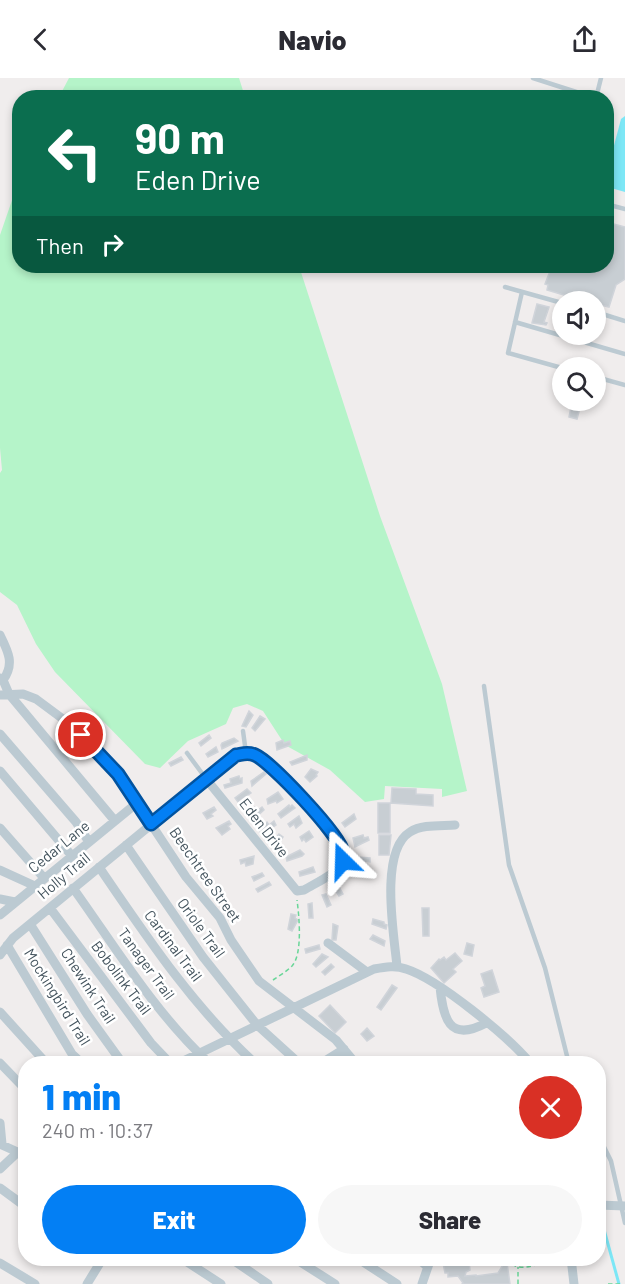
<!DOCTYPE html>
<html lang="en">
<head>
<meta charset="utf-8">
<style>
	body { margin:0; font-family:Barlow,sans-serif; background:#f7f7f7; color:#2b2b33; height:100vh; display:flex; flex-direction:column; font-size:22px; white-space:nowrap }
	* { box-sizing:border-box; margin:0 }
	p { font-size:20px; color:#7c7c81 }
	.icon { flex:none; width:33px; height:33px; fill:none; stroke:currentColor; stroke-width:2; stroke-linecap:round; stroke-linejoin:round }
	.map { position:relative; flex:1; overflow:hidden }
	.panel { position:absolute; left:18px; top:978px; width:588px; height:210px; display:flex; flex-direction:column; background:#fff; border-radius:24px; box-shadow:0 3px 9px #0003 }
	.panel>* { flex:none }
	.hud { position:absolute; left:12px; top:12px; width:602px; height:183px; border-radius:24px; box-shadow:0 3px 9px #0003; background:#0b6e4f; color:#fff; overflow:hidden }
	.tools { position:absolute; left:552px; top:213px; display:grid; gap:12px }
	.tools a { display:grid; place-items:center; width:54px; height:54px; border-radius:50%; background:#fff; box-shadow:0 3px 9px #0003; font-size:30px }
	.pin { position:absolute; display:grid; place-items:center; width:51px; height:51px; color:#fff; margin:-26px; border:3px solid #fff; border-radius:50%; box-shadow:0 2px 6px #0007 }
	.me { position:absolute; width:66px; margin:-33px; rotate:338deg; stroke-linejoin:round; filter:drop-shadow(0 0 4px #0008) }
	.turn { display:flex; align-items:center; gap:21px; height:126px; padding:0 24px; font-size:27px }
	.turn .icon { width:78px; height:78px; stroke-width:2.5 }
	.turn b { display:block; font-size:42px; line-height:51px }
	.then { display:flex; align-items:center; height:57px; padding:0 24px; background:#0003; gap:12px; font-size:22px }
	.round { display:grid; place-items:center; flex:none; width:63px; height:63px; border-radius:32px; background:#f7f7f7 }
	.overview { display:flex; align-items:center; justify-content:space-between; height:102px; padding:0 24px }
	h1 { font-size:36px; font-weight:800; line-height:45px; color:#037ff4 }
	.action { display:flex; gap:12px; margin-top:auto; padding:12px 24px }
	.action a { flex:1; height:69px; border-radius:36px; background:#037ff4; color:#fff; font-size:24px; font-weight:800; line-height:69px; text-align:center }
	.action a+a { background:#f7f7f7; color:#2b2b33 }
	header { display:flex; justify-content:space-between; align-items:center; height:78px; padding:0 24px; background:#fff; font-size:27px; font-weight:800 }
	.map>svg:first-child { display:block }
</style>
</head>
<body>
<header><svg class="icon" aria-label="back" viewBox="0 0 24 24"><path d="M15 5l-7 7 7 7"/></svg>Navio<svg class="icon" aria-label="share" viewBox="0 0 24 24"><path d="M12 15V3M7 8l5-5 5 5M5 13v7h14v-7"/></svg></header>
<div class="map">
<svg width="625" height="1206" viewBox="0 0 625 1206">
	<rect width="100%" height="100%" fill="#f0eded"/>
	<path fill="#b5f4c9" d="M69,0h170l6,19h-186z
		M19,102l1,86h279l81,250 62,168 25,107 -25,6v-8l-57,-3 -1,13 -19,3 -35,-32 -45,-25 -22,-34 -16,-7 -14,4 -7,16 -38,17 -28,27 -15,-4 -90,-92 -19,-28 -19,-39 -17,-13v-119l2,-3 -2,-22v-213z"/>
	<path fill="#7de7f6" d="M625,38v76l-14,-4 -4,-16 14,-53z"/>
	<g fill="none" stroke-linecap="round" stroke-linejoin="round">
		<path stroke="#7de7f6" stroke-width="3" d="M600,1137l19,69"/>
	</g>
	<path fill="#c8ced3" stroke="#d0d4da" stroke-width="1.5" d="M606,144l19,5v52l-9,6 -7,22 -13,-3v-2h-9l-40,-12 1,-5 -3,-1 7,-18h54z
		M537,226l12,3 -5,15 3,1 -1,2 -14,-2z
		M577,322h5l-5,19 -8,-2 2,-10 3,1z
		M249,633l4,4 -7,12 -4,-1z
		M260,638l5,3 -10,12 -3,-3z
		M209,657l2,3 -10,8 -2,-3z
		M234,660l4,3 -16,8 -1,-4 1,-2z
		M283,662l1,3 6,-2 1,4 -14,5 -1,-7z
		M216,669l2,5 -10,5 -2,-3z
		M307,677v5l-15,5 -2,-3z
		M181,679l2,3 -12,6 -2,-3z
		M311,691l7,3 -2,3 1,1 -7,6 -5,-5z
		M264,694l2,2 -14,12 -1,-5z
		M239,698l1,3 2,-1v5l-17,5 -1,-3 7,-2 -1,-4z
		M392,710l24,1v5l17,1v11l-42,-3z
		M247,711l4,4 -13,9 -3,-4z
		M278,714l5,7 -6,4 -1,-2 -8,3 -1,-5z
		M378,725h12v30h-12z
		M289,727l1,2 2,-2 3,3 -14,10 -3,-4z
		M214,729l2,3 -5,4 2,2 -6,3 -4,-6z
		M255,729l3,3 4,-3 2,3 -10,9h-3l-3,-7z
		M354,736l2,5 -11,8 -3,-4z
		M299,738l3,7 -6,5 -2,-4 -4,3 -2,-3z
		M229,743l2,3 -3,2 2,3 -8,6 -6,-7z
		M274,743l2,4 -14,10 -2,-3 3,-2 -2,-3 6,-5 2,3z
		M309,753l4,6 -7,5 -2,-3 -2,2 -2,-4z
		M279,756l4,3 -5,8 -5,-4z
		M363,757l1,3 4,-1 1,3 -14,7 -2,-9z
		M379,757h12l-2,20h-10z
		M300,772l4,4 -2,2 -15,5 -1,-4z
		M254,778l-1,8 -7,2 -1,-4 -4,2 -1,-4z
		M357,779l13,1v4l-14,-2z
		M313,789l2,5 -15,4 -1,-4z
		M262,795l2,3 -10,5 -2,-4z
		M269,804l2,3 -13,7 -2,-3z
		M337,805l6,11 -4,2 -6,-9 1,-3z
		M326,816l5,11 -4,2 -5,-12z
		M312,825l1,15h-4l-1,-14z
		M422,830h7v28h-6z
		M291,836l5,1 -1,3 3,2 -6,11 -4,-2z
		M373,841l11,3v2l3,1 -1,4 -14,-5z
		M333,846l5,2 -2,14h-4z
		M373,857l12,6 -1,5 -14,-7z
		M467,865l7,2 -2,11 -8,-2z
		M319,867l1,4 -14,4 -1,-4z
		M455,875l7,8 -9,8 3,3 -12,11 -13,-15 8,-9 1,1 4,-3 2,3z
		M322,876l6,3 -12,10 -3,-3z
		M331,886l3,3 -9,8 -3,-3z
		M492,892l7,22 -15,5 -3,-9 4,-2 -4,-12z
		M392,907l5,3 -16,22 -4,-3z
		M330,927l16,17 -11,11 -16,-17z
		M367,950l7,8 -7,5 -6,-7z
		M442,1180h20l7,4 1,8 -4,2 -1,4 11,-1v1l22,-3 6,-10h3l3,21h-48l1,-1 -5,-7 -10,1v-4h-3z
		M520,1180h18v3l-18,2z"/>
	<g fill="none" stroke-linecap="round" stroke-linejoin="round">
		<path stroke="#69d698" stroke-width="1.5" stroke-dasharray="4.5 3" stroke-linecap="butt" d="M273,902c6,-4 14,-9 19,-14 11,-12 7,-51 5,-66
			M509,1180l1,5c12,9 28,2 41,-5
			M518,1206v-17
			M608,1206h12"/>
		<path stroke="#bccad2" stroke-width="4.5" d="M533,0l62,20
			M596,20l5,-20
			M606,126l19,5
			M505,209l57,16
			M522,214l-14,61 54,15
			M596,234l29,9
			M515,244l110,32
			M596,299l29,8
			M484,608l25,179 36,103 24,96
			M243,653l3,22
			M187,675l20,27
			M598,1057l13,26 14,62"/>
		<path stroke="#bccad2" stroke-width="9" d="M0,557c8,16 15,29 3,45
			M0,600l3,2 6,14 106,127
			M0,617l23,-1 13,5 35,26 21,20 26,29 68,103 34,41 11,22 28,41 77,59 20,24
			M0,656l76,88 13,20
			M0,693l72,85
			M0,750l44,50
			M126,767l77,112 54,68 43,39
			M99,789c47,69 94,140 157,197
			M0,792l35,16
			M73,810c43,60 82,125 137,176
			M0,821l15,3
			M50,830l101,135 20,21
			M0,837l137,-112
			M30,846l57,90 36,50
			M328,865l39,29
			M7,867l65,109 11,10
			M0,877l13,-17 223,-183c7,-1 12,-3 19,0 17,7 83,78 88,95 0,2 0,8 0,9 -3,14 -28,24 -39,31l-7,1 -90,-111
			M397,888c-3,-31 -18,-115 13,-134 12,-8 31,-6 45,-7
			M440,909c3,31 9,56 46,36
			M0,934l47,52
			M0,985l26,27
			M177,986l197,-95c11,-2 22,-4 32,0 32,10 103,68 125,95
			M320,986l24,-15
			M0,1045l2,21
			M0,1066l22,10
			M0,1091l18,-17 8,-2
			M0,1110l26,19
			M598,1127l27,1
			M181,1180l40,26
			M230,1180l38,26
			M294,1180l41,26
			M357,1180l40,26
			M417,1180l11,9
			M571,1180l3,26
			M0,1185l35,21
			M87,1206l16,-26
			M422,1206l9,-26"/>
	</g>
	<g fill="none" stroke-linecap="round" stroke-linejoin="round">
		<defs>
			<path id="route" d="M81,657l37,39 33,50 85,-69c7,-1 12,-3 19,0 16,7 85,80 88,97 1,3 0,6 0,9"/>
		</defs>
		<use href="#route" stroke="#02539f" stroke-width="15"/>
		<use href="#route" stroke="#037ff4" stroke-width="10"/>
	</g>
	<g text-anchor="middle" stroke-width="5" stroke-linejoin="round" paint-order="stroke">
		<g font-size="15" fill="#43535d" stroke="#fff">
			<text transform="translate(264 750) rotate(52)" y="5">Eden Drive</text>
			<text transform="translate(59 769) rotate(-39)" y="5">Cedar Lane</text>
			<text transform="translate(205 797) rotate(55)" y="5">Beechtree Street</text>
			<text transform="translate(64 798) rotate(-40)" y="5">Holly Trail</text>
			<text transform="translate(201 850) rotate(54)" y="5">Oriole Trail</text>
			<text transform="translate(173 868) rotate(53)" y="5">Cardinal Trail</text>
			<text transform="translate(146 886) rotate(54)" y="5">Tanager Trail</text>
			<text transform="translate(121 900) rotate(53)" y="5">Bobolink Trail</text>
			<text transform="translate(88 908) rotate(57)" y="5">Chewink Trail</text>
			<text transform="translate(57 919) rotate(58)" y="5">Mockingbird Trail</text>
		</g>
	</g>
</svg>
<div class="tools">
<a><svg class="icon" aria-label="sound" viewBox="0 0 24 24"><path d="M4 9h4l5-4v14l-5-4H4zM17 9q2 3 0 6"/></svg></a>
<a><svg class="icon" aria-label="search" viewBox="0 0 24 24"><circle cx="10" cy="10" r="6"/><path d="M15 15l6 6"/></svg></a>
</div>
<div class="pin" style="left:81px;top:657px;background:#d93025"><svg class="icon" aria-label="arrive" viewBox="0 0 24 24"><path d="M6 21V4h12l-3 4 3 4H6"/></svg></div>
<svg class="me" style="left:343px;top:783px" viewBox="-20 -20 40 40"><path d="M0-17L14 15 0 8-14 15z" fill="#037ff4" stroke="#fff" stroke-width="4"/></svg>
<div class="hud">
<div class="turn"><svg class="icon" aria-label="left" viewBox="0 0 24 24"><path d="M17 20v-9H6M10 6l-5 5 5 5"/></svg><div><b>90 m</b>Eden Drive</div></div>
<div class="then">Then<svg class="icon" aria-label="right" viewBox="0 0 24 24"><path d="M7 20v-9h11M14 6l5 5-5 5"/></svg></div>
</div>
<section class="panel">
<div class="overview"><div><h1>1 min</h1><p>240 m · 10:37</p></div><a class="round" style="background:#d93025;color:#fff"><svg class="icon" aria-label="close" viewBox="0 0 24 24"><path d="M6 6l12 12M18 6L6 18"/></svg></a></div>
<div class="action"><a>Exit</a><a>Share</a></div>
</section>
</div>
</body>
</html>
